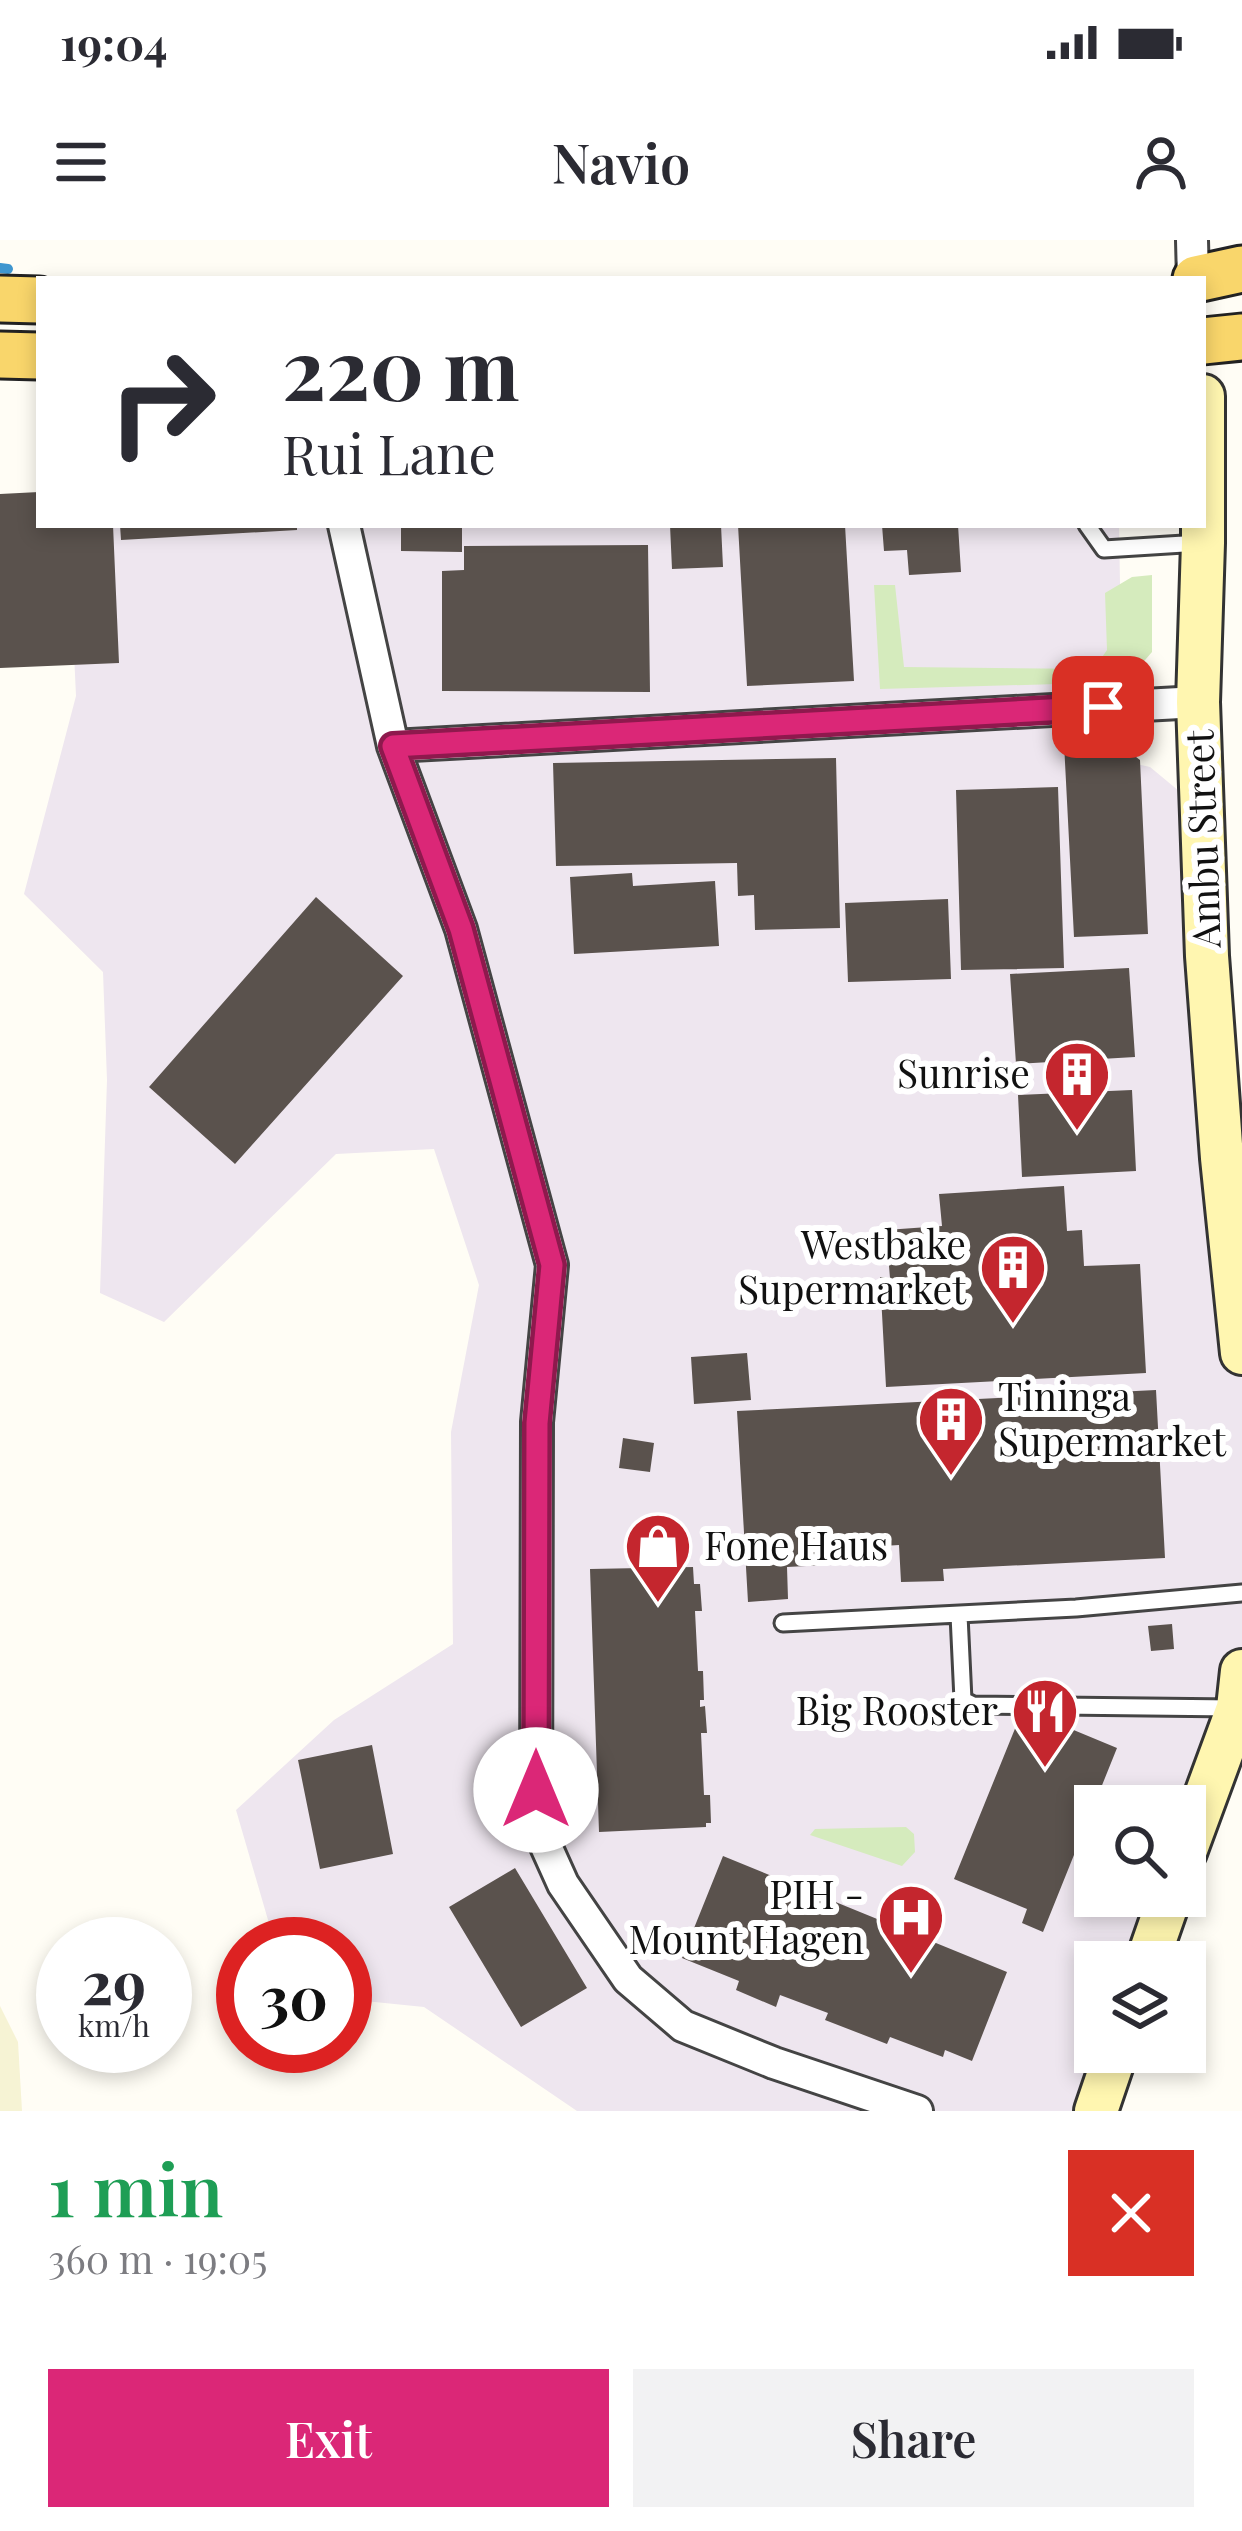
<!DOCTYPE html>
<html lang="en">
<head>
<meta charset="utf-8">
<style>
	body { margin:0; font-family:"Playfair Display",serif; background:#f2f2f3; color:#2b2b33; height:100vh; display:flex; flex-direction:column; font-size:45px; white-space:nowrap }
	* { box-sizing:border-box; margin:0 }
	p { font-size:39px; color:#7c7c81 }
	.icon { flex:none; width:66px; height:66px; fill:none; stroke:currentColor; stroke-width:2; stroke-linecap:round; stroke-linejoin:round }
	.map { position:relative; height:1871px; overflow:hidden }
	.sheet { display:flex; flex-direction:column; background:#fff; flex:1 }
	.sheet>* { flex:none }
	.guide { position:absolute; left:36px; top:36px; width:1170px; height:252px; border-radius:0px; box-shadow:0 6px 18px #0003; background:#fff; color:#2b2b33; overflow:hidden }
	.buttons { position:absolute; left:1074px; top:1545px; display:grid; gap:24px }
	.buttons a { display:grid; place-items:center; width:132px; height:132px; border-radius:0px; background:#fff; box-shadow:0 6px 18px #0003; font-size:60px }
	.speed { position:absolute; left:36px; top:1677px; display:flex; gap:24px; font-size:60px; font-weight:700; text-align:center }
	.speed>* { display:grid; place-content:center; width:156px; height:156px; border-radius:50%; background:#fff; box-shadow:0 6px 18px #0003; line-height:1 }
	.speed small { font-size:30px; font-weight:400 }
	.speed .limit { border:18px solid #d22; background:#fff; color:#111 }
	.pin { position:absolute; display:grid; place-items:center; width:102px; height:102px; color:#fff; margin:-51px; border-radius:24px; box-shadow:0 6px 18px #0006 }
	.me { position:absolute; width:132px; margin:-66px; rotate:0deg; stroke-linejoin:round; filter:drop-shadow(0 0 9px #0008) }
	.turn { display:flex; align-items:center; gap:42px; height:252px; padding:0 48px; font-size:54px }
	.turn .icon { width:156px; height:156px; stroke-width:2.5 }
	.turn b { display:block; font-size:84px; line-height:102px }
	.round { display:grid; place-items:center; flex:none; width:126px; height:126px; border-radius:0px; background:#f2f2f3 }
	.headline { display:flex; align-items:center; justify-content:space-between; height:204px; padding:0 48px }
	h1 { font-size:72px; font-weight:600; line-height:90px; color:#1e9e55 }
	.button { display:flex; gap:24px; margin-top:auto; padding:24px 48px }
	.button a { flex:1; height:138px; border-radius:0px; background:#db2777; color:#fff; font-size:48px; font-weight:600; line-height:138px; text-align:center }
	.button a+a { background:#f2f2f3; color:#2b2b33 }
	.status { display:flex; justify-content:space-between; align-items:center; height:84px; padding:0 60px; background:#fff; direction:ltr }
	.status svg { height:33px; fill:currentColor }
	header { display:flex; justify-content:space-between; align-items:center; height:156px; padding:0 48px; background:#fff; font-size:54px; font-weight:600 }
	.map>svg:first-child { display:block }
</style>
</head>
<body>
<div class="status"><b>19:04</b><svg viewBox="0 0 49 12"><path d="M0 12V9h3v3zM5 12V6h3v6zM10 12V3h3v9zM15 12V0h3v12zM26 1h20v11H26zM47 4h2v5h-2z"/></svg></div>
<header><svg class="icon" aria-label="menu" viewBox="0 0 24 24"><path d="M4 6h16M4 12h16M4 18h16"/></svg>Navio<svg class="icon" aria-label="person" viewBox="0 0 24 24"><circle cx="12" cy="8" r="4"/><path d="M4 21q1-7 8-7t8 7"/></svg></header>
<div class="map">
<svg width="1242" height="1871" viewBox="0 0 1242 1871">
	<rect width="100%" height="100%" fill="#fffdf5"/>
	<path fill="#eee6ef" d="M68,285h1051l4,236 27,6 58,48 19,498 15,66v356l-57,71h-90v90h79l-28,66h-51v90l-12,59h-506l-153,-104 -79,-8v-55h-70l-39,-134 98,-90 119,-76 -2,-212 28,-147 -45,-136 -98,5 -172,168 -64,-29 7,-213 -4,-108 -79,-78 52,-198z"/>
	<path fill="#f6f3d4" d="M0,1766l18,36 4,69h-22z"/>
	<path fill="#d5ebbd" d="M1152,335v77l-26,30 -246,7 -6,-104h21l9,82 190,2 13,-19 -2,-57 27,-16z
		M906,1587l8,7 1,18 -13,14 -92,-31 5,-6z"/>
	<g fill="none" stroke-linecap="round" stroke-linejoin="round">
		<path stroke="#3f96cf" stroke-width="10" d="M0,28l8,1"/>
	</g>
	<path fill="#5a524d" d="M39,252v33h74l6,138 -119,5v-174z
		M120,285h177v5l-176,10z
		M401,285h61v27l-61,-1z
		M670,285h51l2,42 -51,2z
		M738,285h107l9,156 -107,5z
		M882,285h76l3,47 -52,3 -2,-25 -23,1z
		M648,305l2,147 -208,-1v-120l22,-1v-24z
		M1115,501l25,19 8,174 -74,3 -10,-194z
		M836,518l4,170 -85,2 -1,-35 -16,1 -1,-33 -181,3 -3,-103z
		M1058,547l6,181 -103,2 -5,-180z
		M632,633l1,13 82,-5 4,65 -145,8 -4,-77z
		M316,657l87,79 -168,188 -86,-77z
		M948,659l3,80 -103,3 -3,-79z
		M1129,728l6,89 -119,7 -6,-90z
		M1132,850l4,81 -114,6 -4,-82z
		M1064,946l3,45 15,-1 2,36 56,-2 6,109 -260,14 -6,-110 10,1 -4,-48 56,-4 -3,-32z
		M747,1113l4,47 -57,4 -3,-47z
		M1156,1150l9,168 -222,11 1,12 -43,1 -2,-37 -16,1v16l-96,5 1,32 -40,3 -11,-191z
		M623,1198l31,5 -4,29 -31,-4z
		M693,1327l1,17h6l2,27h-7l3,60h5l1,29h-4v7l5,-1 2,27h-6l3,62h6l1,28h-5v4l-107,5 -9,-263z
		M1172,1384l2,25 -23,2 -3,-25z
		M1023,1469l94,39 -74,184 -21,-9 5,-14 -73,-30z
		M372,1505l21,109 -73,15 -22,-109z
		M723,1616l284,116 -35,89 -27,-11 -2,7 -53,-20 -3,7 -62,-24 3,-7 -48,-18 -4,12 -40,-17 3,-9 -57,-23z
		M515,1628l72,120 -66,39 -72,-120z"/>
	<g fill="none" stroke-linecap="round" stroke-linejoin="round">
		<defs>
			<path id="lane" d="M1087,285l17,24 96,-6
				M959,1375l4,85 10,5 261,3
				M783,1383l293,-15 166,-15"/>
			<path id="street" d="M1192,0l1,39
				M344,285l49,221 68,183 91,336 -15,157 -1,402 27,60 65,95 55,47 91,37 143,48
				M393,506l805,-44"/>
			<path id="secondary" d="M1203,156v147l-5,159 9,254 15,202 20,195
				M1185,1612l53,-144 4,-37
				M1147,1722l23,-66
				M1096,1871l20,-59"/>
			<path id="primary" d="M1196,39l46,-10
				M0,59l39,1
				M1203,101l39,-4
				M0,115l39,1"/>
		</defs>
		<use href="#lane" stroke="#444" stroke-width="21"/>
		<use href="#street" stroke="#444" stroke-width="36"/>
		<use href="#secondary" stroke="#333" stroke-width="48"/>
		<use href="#primary" stroke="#222" stroke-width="51"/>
		<use href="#lane" stroke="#fff" stroke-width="15"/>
		<use href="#street" stroke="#fff" stroke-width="30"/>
		<use href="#secondary" stroke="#fff6b0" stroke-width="42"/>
		<use href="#primary" stroke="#f9d66b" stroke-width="45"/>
	</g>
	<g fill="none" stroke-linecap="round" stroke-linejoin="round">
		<defs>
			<path id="route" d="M536,1550l1,-367 15,-158 -91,-336 -68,-183 710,-39"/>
		</defs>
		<use href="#route" stroke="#8e194d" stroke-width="30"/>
		<use href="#route" stroke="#db2777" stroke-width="21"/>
	</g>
	<defs>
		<symbol id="building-pin" viewBox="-11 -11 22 30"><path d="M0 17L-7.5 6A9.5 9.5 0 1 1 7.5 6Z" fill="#c4262e" stroke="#fff"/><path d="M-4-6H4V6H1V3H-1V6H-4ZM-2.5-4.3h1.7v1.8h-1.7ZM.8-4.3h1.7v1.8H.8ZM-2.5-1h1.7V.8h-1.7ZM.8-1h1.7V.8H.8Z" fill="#fff"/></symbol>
		<symbol id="shop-pin" viewBox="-11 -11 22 30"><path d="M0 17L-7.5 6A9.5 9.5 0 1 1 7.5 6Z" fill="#c4262e" stroke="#fff"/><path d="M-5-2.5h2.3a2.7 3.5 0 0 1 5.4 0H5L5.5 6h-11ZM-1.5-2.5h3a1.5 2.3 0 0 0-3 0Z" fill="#fff"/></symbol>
		<symbol id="restaurant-pin" viewBox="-11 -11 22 30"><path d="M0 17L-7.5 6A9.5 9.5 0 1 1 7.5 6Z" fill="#c4262e" stroke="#fff"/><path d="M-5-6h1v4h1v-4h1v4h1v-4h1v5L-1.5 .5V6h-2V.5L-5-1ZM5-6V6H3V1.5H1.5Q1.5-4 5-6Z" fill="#fff"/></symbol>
		<symbol id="hospital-pin" viewBox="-11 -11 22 30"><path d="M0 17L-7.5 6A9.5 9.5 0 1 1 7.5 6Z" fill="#c4262e" stroke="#fff"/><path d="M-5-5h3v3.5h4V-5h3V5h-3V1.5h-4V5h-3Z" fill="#fff"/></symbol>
	</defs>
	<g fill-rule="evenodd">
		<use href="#building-pin" x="1039" y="796" width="76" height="104"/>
		<use href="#building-pin" x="975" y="989" width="76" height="104"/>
		<use href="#building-pin" x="913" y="1141" width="76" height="104"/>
		<use href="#shop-pin" x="620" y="1268" width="76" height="104"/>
		<use href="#restaurant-pin" x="1007" y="1433" width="76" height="104"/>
		<use href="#hospital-pin" x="873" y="1639" width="76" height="104"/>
	</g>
	<g text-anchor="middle" stroke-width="12" stroke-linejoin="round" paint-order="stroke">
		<g font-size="39" fill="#111" stroke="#fff">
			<text transform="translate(1203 599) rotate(-92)" y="14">Ambu Street</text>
		</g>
		<g font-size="39" fill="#111" stroke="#fff" text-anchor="end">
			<text x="1030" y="848">Sunrise</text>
			<text x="966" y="1019">Westbake<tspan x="966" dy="45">Supermarket</tspan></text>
			<text x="998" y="1171" text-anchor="start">Tininga<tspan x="998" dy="45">Supermarket</tspan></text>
			<text x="704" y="1320" text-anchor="start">Fone Haus</text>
			<text x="998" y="1485">Big Rooster</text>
			<text x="864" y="1669">PIH -<tspan x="864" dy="45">Mount Hagen</tspan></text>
		</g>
	</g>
</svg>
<div class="buttons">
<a><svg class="icon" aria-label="search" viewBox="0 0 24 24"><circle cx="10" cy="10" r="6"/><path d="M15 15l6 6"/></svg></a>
<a><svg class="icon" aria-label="layers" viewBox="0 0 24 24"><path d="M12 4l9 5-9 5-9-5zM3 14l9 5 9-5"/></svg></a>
</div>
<div class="speed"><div>29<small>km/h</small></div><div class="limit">30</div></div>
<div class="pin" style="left:1103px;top:467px;background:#d93025"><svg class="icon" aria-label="arrive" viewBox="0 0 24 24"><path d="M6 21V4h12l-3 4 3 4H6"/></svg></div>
<svg class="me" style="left:536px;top:1550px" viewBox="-20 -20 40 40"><circle r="19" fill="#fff"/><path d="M0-13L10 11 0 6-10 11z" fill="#db2777"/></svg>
<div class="guide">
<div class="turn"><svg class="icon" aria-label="right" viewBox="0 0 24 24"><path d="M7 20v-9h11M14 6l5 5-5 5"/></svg><div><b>220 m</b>Rui Lane</div></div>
</div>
</div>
<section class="sheet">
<div class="headline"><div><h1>1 min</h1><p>360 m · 19:05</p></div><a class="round" style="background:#d93025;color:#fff"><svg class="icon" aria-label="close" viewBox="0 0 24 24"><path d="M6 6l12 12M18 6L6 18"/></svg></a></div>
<div class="button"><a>Exit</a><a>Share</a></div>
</section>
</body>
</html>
